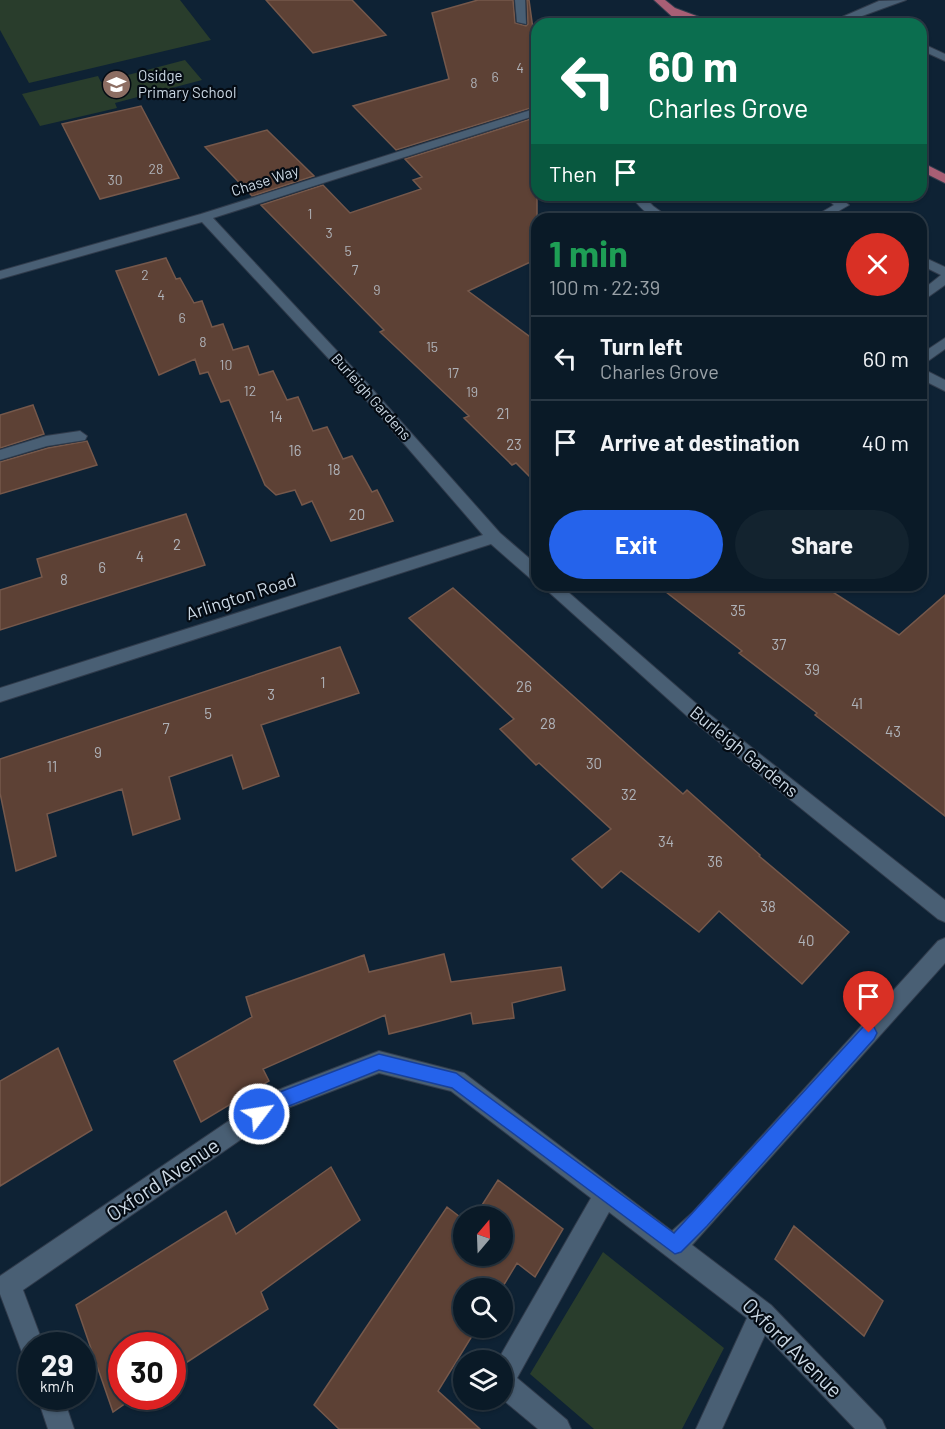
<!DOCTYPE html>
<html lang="en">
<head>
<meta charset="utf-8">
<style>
	body { margin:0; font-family:Barlow,sans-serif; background:#13232f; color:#f1f3f6; height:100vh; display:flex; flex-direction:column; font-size:22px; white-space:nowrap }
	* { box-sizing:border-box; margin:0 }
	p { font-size:20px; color:#99a1a7 }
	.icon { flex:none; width:33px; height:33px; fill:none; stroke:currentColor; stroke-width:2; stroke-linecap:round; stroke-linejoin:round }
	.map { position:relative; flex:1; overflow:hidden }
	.side { position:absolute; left:531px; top:213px; width:396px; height:378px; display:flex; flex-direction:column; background:#0a1a27; border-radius:18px; box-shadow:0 2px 4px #0004,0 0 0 2px #2a3844 }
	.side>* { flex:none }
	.hud { position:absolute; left:531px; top:18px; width:396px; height:183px; border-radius:18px; box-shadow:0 2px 4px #0004,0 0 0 2px #2a3844; background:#0b6e4f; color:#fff; overflow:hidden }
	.needle { width:39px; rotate:19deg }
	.buttons { position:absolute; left:453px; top:1206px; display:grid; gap:12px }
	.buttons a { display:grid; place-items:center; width:60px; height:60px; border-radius:50%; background:#0a1a27; box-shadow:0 2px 4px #0004,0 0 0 2px #2a3844; font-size:30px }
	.speed { position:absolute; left:18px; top:1332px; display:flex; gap:12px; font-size:30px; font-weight:700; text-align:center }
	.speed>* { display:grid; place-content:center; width:78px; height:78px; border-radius:50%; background:#0a1a27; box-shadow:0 2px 4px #0004,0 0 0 2px #2a3844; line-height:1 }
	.speed small { font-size:15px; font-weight:400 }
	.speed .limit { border:9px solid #d22; background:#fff; color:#111 }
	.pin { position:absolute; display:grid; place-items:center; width:51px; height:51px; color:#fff; margin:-62px -26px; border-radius:50% 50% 50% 0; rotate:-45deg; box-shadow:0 0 6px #0007 }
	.pin .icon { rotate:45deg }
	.me { position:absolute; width:66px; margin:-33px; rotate:59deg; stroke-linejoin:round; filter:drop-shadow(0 0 4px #0008) }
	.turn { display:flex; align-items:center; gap:21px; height:126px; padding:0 18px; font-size:27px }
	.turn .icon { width:78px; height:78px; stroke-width:2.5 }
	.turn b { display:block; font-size:42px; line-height:51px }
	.then { display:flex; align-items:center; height:57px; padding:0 18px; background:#0003; gap:12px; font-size:22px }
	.round { display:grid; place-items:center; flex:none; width:63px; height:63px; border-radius:32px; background:#13232f }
	.overview { display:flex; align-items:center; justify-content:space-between; height:102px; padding:0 18px }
	h1 { font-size:36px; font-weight:700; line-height:45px; color:#1e9e55 }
	.primary-button { display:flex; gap:12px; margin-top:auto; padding:12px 18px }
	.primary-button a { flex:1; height:69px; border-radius:36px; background:#2563eb; color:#fff; font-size:24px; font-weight:700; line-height:69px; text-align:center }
	.primary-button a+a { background:#13232f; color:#f1f3f6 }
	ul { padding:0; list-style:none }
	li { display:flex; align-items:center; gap:18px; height:84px; padding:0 18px; border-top:2px solid #2a3844 }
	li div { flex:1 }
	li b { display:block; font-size:22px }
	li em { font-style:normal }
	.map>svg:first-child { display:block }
</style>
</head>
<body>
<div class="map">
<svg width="945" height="1429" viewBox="0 0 945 1429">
	<rect width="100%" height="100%" fill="#0e2234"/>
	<path fill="#293d2c" d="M0,0h180l31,40 -182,43 -29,-53z
		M185,60l17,20 -87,23 2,5 -77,18 -18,-32 76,-18 3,6z
		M603,1252l121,96 -42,81h-88l-64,-55z"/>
	<path fill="#5d4135" stroke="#75584b" stroke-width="1.5" d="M266,0h86l34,35 -73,18z
		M478,0h35l2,23 11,3 2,-2 -1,-24h2l8,58v48l-141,44 -43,-44 96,-27 -17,-66z
		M141,106l38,72 -79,21 -38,-75z
		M537,117v142l-69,32 69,51v142l-21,-21 -4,2 -48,-47 5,-2 -89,-84 4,-2 -123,-125 62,-20 27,28 71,-24 -8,-9 9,-3 -17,-18z
		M267,130l47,46 -62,20 -47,-49z
		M166,258l10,21 4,-1 14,25 8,-2 10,26 11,-3 10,26 15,-4 11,29 14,-4 14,29 11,-3 15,34 14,-4 16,32 9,-3 20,36 5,-2 16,31 -62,20 -19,-40 -10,4 -7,-15 -19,5 -11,-10 -36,-85 -8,2 -13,-30 -8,2 -5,-15 -36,16 -43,-104z
		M33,405l11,29 -44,14v-33z
		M87,441l10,24 -97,29v-32l48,-14z
		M186,514l19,51 -205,65v-40l42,-13 -5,-18z
		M657,585h165l77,50 46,-40v221l-130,-101 2,-2 -78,-60 3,-2z
		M453,588l187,168 43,38 4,-4 73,65 -1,1 90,76 -47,52 -83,-73 -20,21 -78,-61 -19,17 -30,-29 39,-30 -72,-66 -3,2 -36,-36 14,-10 -105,-101z
		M340,647l19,46 -98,32 18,51 -36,13 -11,-34 -63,22 11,42 -47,16 -11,-46 -75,25 9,42 -40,15 -16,-78v-34z
		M444,954l7,28 110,-15 4,23 -53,13 2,15 -41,6 -2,-11 -82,21 -4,-19 -122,54 6,12 -68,41 -27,-61 78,-44 -6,-20 118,-42 5,17z
		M58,1048l34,82 -92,56v-105z
		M331,1167l29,53 -99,72 7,17 -96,63v-26h-50v50h14l-23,16 -37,-107 150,-94 10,23z
		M498,1180l65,49 -28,48 -18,-14 -15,25h-38v40h13l-39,63 42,38h-141l-25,-24 133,-198 17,13v36h38v-40h-27z
		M794,1226l89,75 -19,35 -89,-77z"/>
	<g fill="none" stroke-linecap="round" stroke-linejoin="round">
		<defs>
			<path id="lane" d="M515,0h10l1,24 -9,-2z
				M906,0l-66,24h-14l53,-23z
				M921,43l24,11v7l-24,-11z
				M682,195h21c-4,5 -17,5 -21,0z
				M822,195h14l13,10 -24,14h-15l24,-14z
				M921,256l24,11v18l-24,17v-11l20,-16 -20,-10z
				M945,338v11l-24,17v-12z
				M80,431l7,5 -2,4 -38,6 -47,14v-10l46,-14z"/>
			<path id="street" d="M537,108v7l-324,103 152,163 135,152 37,32v16l-6,-2 -40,-35 -491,158v-14l483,-153 -128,-148 -153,-165 -202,57v-8l201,-57z
				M630,195h13l10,11 18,13c-21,0 -28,-8 -41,-24z
				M921,368l24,12v11l-24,-12z
				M541,585h19l139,121 246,194v22l-7,-3 -251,-203z
				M945,938v25l-253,282 79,60 111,115 4,9h-31l-90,-94 -43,94h-26l51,-111 -138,-106 -92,166 50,42 4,9h-33l-36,-30v-39h-4l93,-162 -140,-107 -72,-18 -94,36 -262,181 21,56h-12v12l-9,-3 -23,-61v-18l270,-183 109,-42 85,22 208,158 21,-19 245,-271z
				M37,1396h26l11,33h-26z"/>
			<path id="primary" d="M654,0h11l10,8 43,16h-15l-17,-6 -1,3h-8z
				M921,162l24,12v9l-24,-12z"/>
		</defs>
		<use href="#lane" stroke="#303b4b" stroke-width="2"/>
		<use href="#street" stroke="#303b4b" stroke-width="2"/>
		<use href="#primary" stroke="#303b4b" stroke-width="2"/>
		<use href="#lane" fill="#495f74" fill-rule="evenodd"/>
		<use href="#street" fill="#495f74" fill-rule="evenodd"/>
		<use href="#primary" fill="#a85f75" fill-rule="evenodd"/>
	</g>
	<path fill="#2563eb" stroke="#184099" stroke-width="1.5" d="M869,1025l5,2 3,6 -3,6 -167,187 -26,26 -6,2 -223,-166 -73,-18 -95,38 -25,15 -6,-2 -3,-7 3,-6 19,-13 107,-41 77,19 218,160 189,-206z"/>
	<defs>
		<symbol id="school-disc" viewBox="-11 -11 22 22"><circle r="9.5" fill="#8d6e63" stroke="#040b13"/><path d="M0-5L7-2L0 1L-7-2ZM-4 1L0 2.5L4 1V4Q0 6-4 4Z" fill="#fff"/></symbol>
	</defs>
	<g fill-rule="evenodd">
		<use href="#school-disc" x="100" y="68" width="33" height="33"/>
	</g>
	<g text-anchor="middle" stroke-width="4.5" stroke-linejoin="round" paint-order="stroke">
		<g font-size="14" fill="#afb2b8">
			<text x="520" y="73">4</text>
			<text x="495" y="82">6</text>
			<text x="474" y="88">8</text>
			<text x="156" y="174">28</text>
			<text x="115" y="185">30</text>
			<text x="310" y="219">1</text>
			<text x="329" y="238">3</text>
			<text x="348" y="256">5</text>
			<text x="355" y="275">7</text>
			<text x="145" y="280">2</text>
			<text x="377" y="295">9</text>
			<text x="161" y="300">4</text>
			<text x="182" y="323">6</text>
			<text x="203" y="347">8</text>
			<text x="432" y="352">15</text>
			<text x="226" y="370">10</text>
			<text x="453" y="378">17</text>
			<text x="250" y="396">12</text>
			<text x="472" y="397">19</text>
		</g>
		<g font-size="15" fill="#cad7e3" stroke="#040b13" text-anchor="start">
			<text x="138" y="81">Osidge<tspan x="138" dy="17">Primary School</tspan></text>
		</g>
		<g font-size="15" fill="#cad7e3" stroke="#040b13">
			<text transform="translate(265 181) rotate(-18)" y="5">Chase Way</text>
			<text transform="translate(371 397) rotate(48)" y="5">Burleigh Gardens</text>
		</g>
		<g font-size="15" fill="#afb2b8">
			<text x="503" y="419">21</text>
			<text x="276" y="422">14</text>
			<text x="514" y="450">23</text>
			<text x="295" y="456">16</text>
			<text x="334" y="475">18</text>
			<text x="357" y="520">20</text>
			<text x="177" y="550">2</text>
			<text x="140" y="562">4</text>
			<text x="102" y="573">6</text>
			<text x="64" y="585">8</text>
			<text x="738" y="616">35</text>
			<text x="779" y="650">37</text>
			<text x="812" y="675">39</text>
			<text x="323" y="688">1</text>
			<text x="524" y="692">26</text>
			<text x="271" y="700">3</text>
			<text x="857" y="709">41</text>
			<text x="208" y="719">5</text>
			<text x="548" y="729">28</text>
			<text x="166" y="734">7</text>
			<text x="893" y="737">43</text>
			<text x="98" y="758">9</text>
			<text x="594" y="769">30</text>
			<text x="52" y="772">11</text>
			<text x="629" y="800">32</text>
			<text x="666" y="847">34</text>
			<text x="715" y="867">36</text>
			<text x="768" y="912">38</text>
			<text x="806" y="946">40</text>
		</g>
		<g font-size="18" fill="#cad7e3" stroke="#040b13">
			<text transform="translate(241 597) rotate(-18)" y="6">Arlington Road</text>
			<text transform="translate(744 752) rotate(39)" y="6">Burleigh Gardens</text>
		</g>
		<g font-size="21" fill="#cad7e3" stroke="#040b13">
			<text transform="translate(163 1180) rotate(-34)" y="7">Oxford Avenue</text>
			<text transform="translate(792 1348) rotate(45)" y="7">Oxford Avenue</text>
		</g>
	</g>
</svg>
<div class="buttons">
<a><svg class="needle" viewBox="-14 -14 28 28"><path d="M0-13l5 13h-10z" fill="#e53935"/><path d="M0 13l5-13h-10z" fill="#99a1a7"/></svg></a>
<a><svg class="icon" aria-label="search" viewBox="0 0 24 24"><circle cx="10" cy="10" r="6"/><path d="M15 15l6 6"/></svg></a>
<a><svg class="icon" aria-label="layers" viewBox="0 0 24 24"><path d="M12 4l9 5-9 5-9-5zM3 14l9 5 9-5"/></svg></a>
</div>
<div class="speed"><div>29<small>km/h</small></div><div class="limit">30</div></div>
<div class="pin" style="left:869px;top:1033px;background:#d93025"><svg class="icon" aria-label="arrive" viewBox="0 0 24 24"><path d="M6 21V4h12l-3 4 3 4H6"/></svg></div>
<svg class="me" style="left:259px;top:1114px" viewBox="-20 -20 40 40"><circle r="17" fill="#2563eb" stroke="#fff" stroke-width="3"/><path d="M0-11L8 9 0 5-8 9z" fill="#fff"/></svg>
<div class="hud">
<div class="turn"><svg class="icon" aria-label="left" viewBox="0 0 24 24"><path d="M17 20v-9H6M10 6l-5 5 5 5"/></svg><div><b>60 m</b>Charles Grove</div></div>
<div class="then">Then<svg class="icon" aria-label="arrive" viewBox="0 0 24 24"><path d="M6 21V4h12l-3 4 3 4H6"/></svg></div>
</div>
<section class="side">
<div class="overview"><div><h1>1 min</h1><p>100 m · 22:39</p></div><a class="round" style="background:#d93025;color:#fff"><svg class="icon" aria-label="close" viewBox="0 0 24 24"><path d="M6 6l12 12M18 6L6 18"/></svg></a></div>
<ul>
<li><svg class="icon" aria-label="left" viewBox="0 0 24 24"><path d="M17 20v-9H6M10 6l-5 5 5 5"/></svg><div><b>Turn left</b><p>Charles Grove</p></div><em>60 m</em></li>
<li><svg class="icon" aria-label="arrive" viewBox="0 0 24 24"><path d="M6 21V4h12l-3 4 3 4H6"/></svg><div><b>Arrive at destination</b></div><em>40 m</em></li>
</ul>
<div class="primary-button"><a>Exit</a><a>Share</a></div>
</section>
</div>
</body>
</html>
